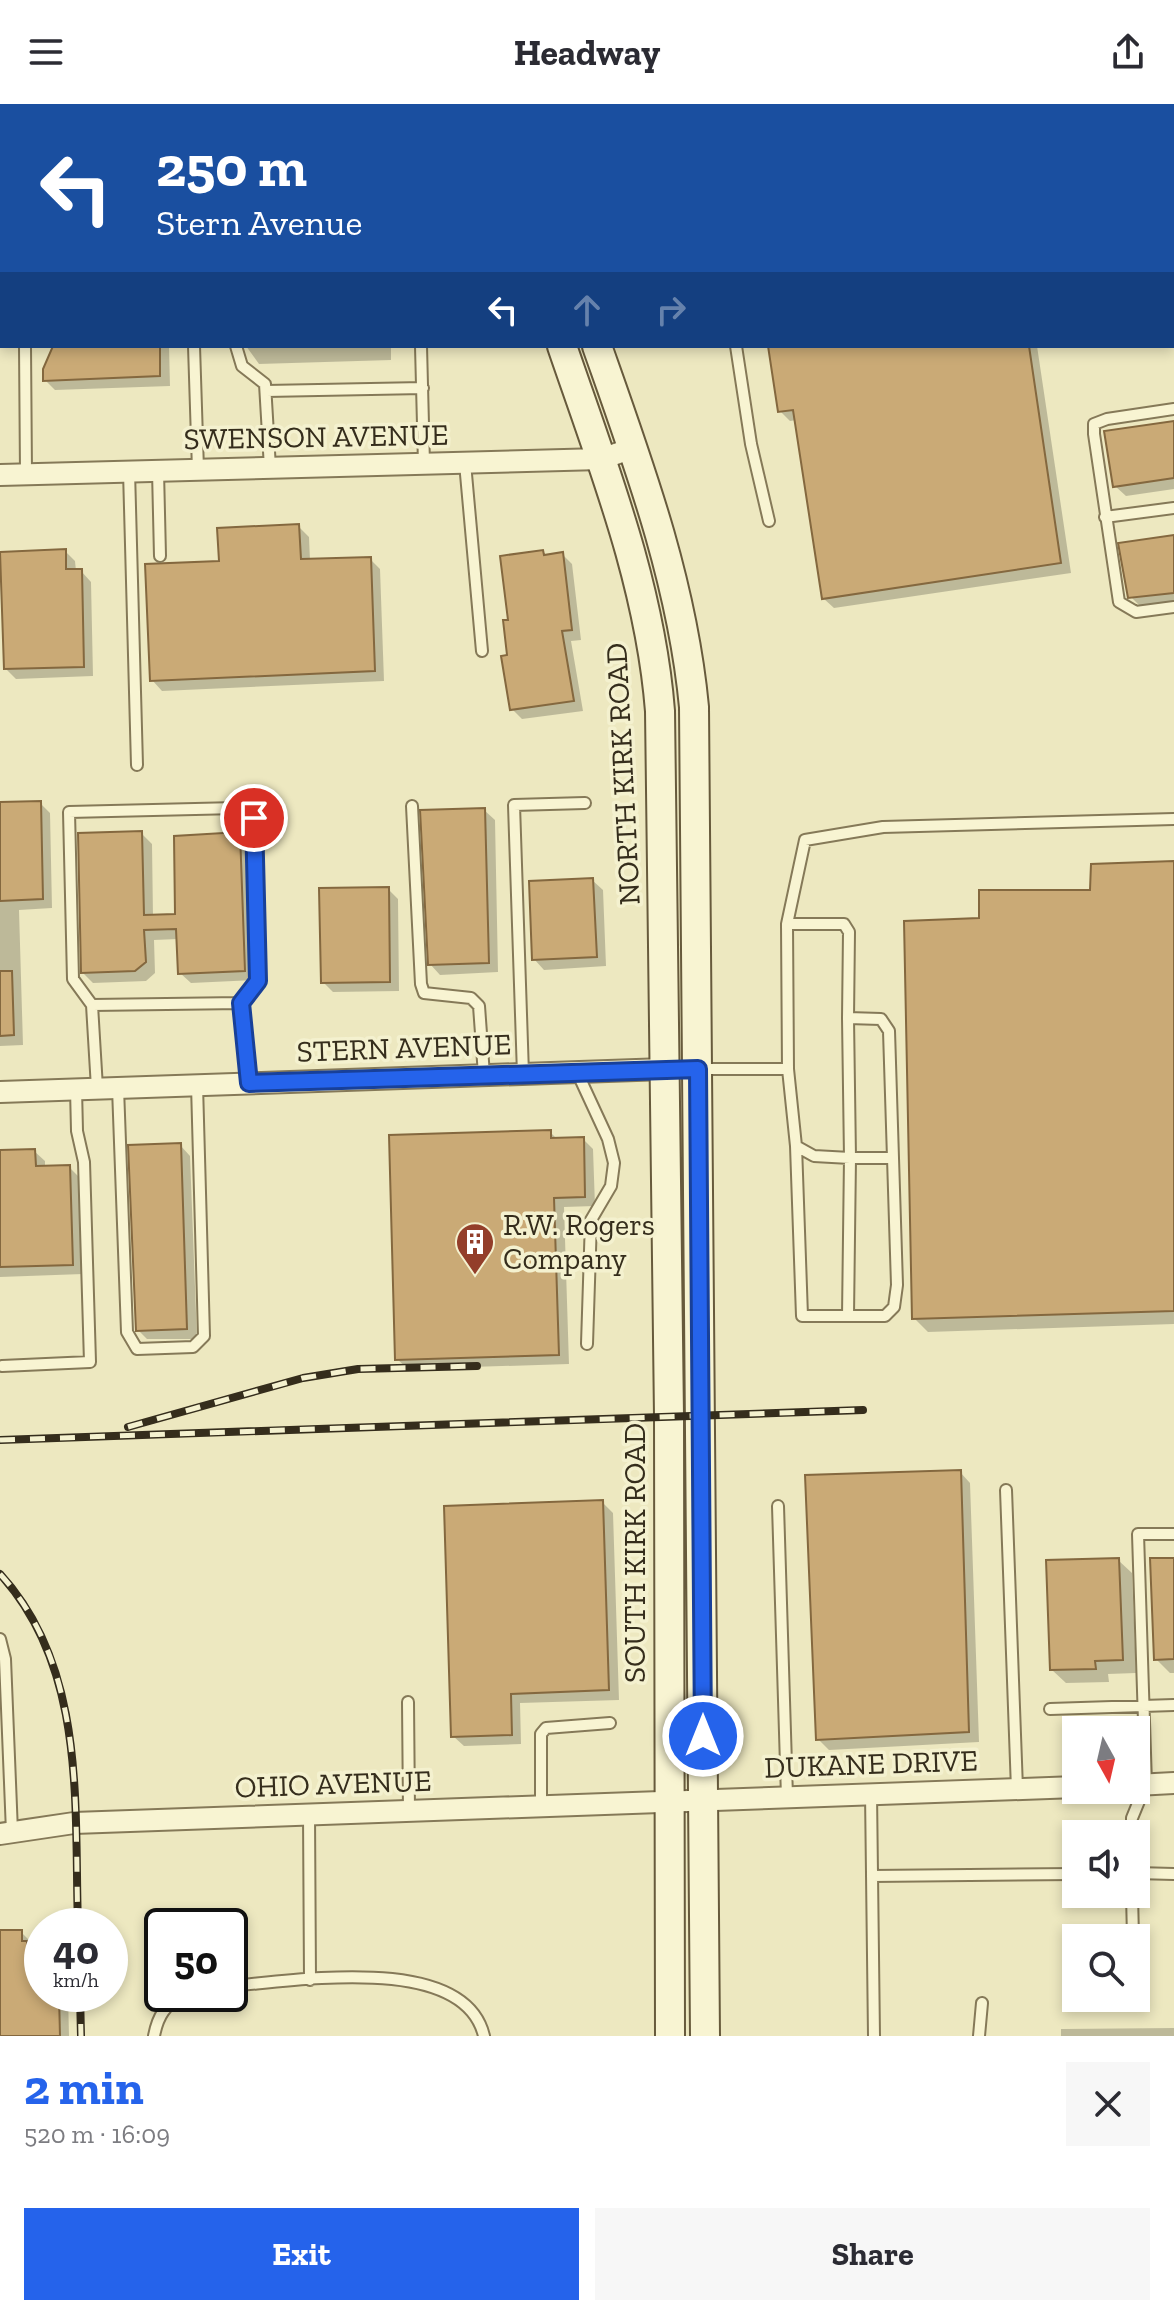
<!DOCTYPE html>
<html lang="en">
<head>
<meta charset="utf-8">
<style>
	body { margin:0; font-family:"Zilla Slab",serif; background:#f7f7f7; color:#2b2b33; height:100vh; display:flex; flex-direction:column; font-size:30px; white-space:nowrap }
	* { box-sizing:border-box; margin:0 }
	p { font-size:26px; color:#7c7c81 }
	.icon { flex:none; width:44px; height:44px; fill:none; stroke:currentColor; stroke-width:2; stroke-linecap:round; stroke-linejoin:round }
	.map { position:relative; height:1932px; overflow:hidden }
	.drawer { display:flex; flex-direction:column; background:#fff; flex:1 }
	.drawer>* { flex:none }
	.hud { position:absolute; left:0px; top:0px; width:1174px; height:244px; box-shadow:0 4px 12px #0003; background:#1a4fa0; color:#fff; overflow:hidden }
	.needle { width:52px; rotate:172deg }
	.tools { position:absolute; left:1062px; top:1612px; display:grid; gap:16px }
	.tools a { display:grid; place-items:center; width:88px; height:88px; border-radius:0px; background:#fff; box-shadow:0 4px 12px #0003; font-size:40px }
	.speed { position:absolute; left:24px; top:1804px; display:flex; gap:16px; font-size:40px; font-weight:700; text-align:center }
	.speed>* { display:grid; place-content:center; width:104px; height:104px; border-radius:50%; background:#fff; box-shadow:0 4px 12px #0003; line-height:1 }
	.speed small { font-size:20px; font-weight:400 }
	.speed .limit { border:4px solid #111; border-radius:12px; background:#fff; color:#111 }
	.pin { position:absolute; display:grid; place-items:center; width:68px; height:68px; color:#fff; margin:-34px; border:4px solid #fff; border-radius:50%; box-shadow:0 2px 8px #0007 }
	.me { position:absolute; width:88px; margin:-44px; rotate:0deg; stroke-linejoin:round; filter:drop-shadow(0 0 6px #0008) }
	.turn { display:flex; align-items:center; gap:28px; height:168px; padding:0 24px; font-size:36px }
	.turn .icon { width:104px; height:104px; stroke-width:2.5 }
	.turn b { display:block; font-size:56px; line-height:68px }
	.lanes { display:flex; align-items:center; height:76px; padding:0 24px; background:#0003; justify-content:center; gap:40px; direction:ltr }
	.lanes .off { opacity:.35 }
	.round { display:grid; place-items:center; flex:none; width:84px; height:84px; border-radius:0px; background:#f7f7f7 }
	.headline { display:flex; align-items:center; justify-content:space-between; height:136px; padding:0 24px }
	h1 { font-size:48px; font-weight:800; line-height:60px; color:#2563eb }
	.cta { display:flex; gap:16px; margin-top:auto; padding:16px 24px }
	.cta a { flex:1; height:92px; border-radius:0px; background:#2563eb; color:#fff; font-size:32px; font-weight:800; line-height:92px; text-align:center }
	.cta a+a { background:#f7f7f7; color:#2b2b33 }
	header { display:flex; justify-content:space-between; align-items:center; height:104px; padding:0 24px; background:#fff; font-size:36px; font-weight:800 }
	.map>svg:first-child { display:block }
</style>
</head>
<body>
<header><svg class="icon" aria-label="menu" viewBox="0 0 24 24"><path d="M4 6h16M4 12h16M4 18h16"/></svg>Headway<svg class="icon" aria-label="share" viewBox="0 0 24 24"><path d="M12 15V3M7 8l5-5 5 5M5 13v7h14v-7"/></svg></header>
<div class="map">
<svg width="1174" height="1932" viewBox="0 0 1174 1932">
	<rect width="100%" height="100%" fill="#ede8c0"/>
	<path fill="#0003" d="M43,0h119v2h-117z
		M1172,63h2l-2,139z
		M55,242h114l1,40 -115,4 -10,-10z
		M246,242h145v14l-132,4z
		M770,242h267l34,227 -237,35 -11,-10 -26,-178 -7,1 -10,-10z
		M1174,319v66l-48,7 -11,-10z
		M298,422l11,11 1,24 60,-2 10,10 4,112 -222,10 -10,-11 69,-117z
		M1174,433v67l-32,4 -10,-10 -11,-53z
		M65,447l10,10 1,10h5l10,11 2,94 -77,3 -10,-10z
		M543,448l4,4 15,-2 10,10 9,76 -10,1 12,70 -61,8 -10,-10 -2,-87z
		M40,699l10,10 2,95 -33,2 4,135 -23,1v-242z
		M484,706l11,10 3,152 -58,3 -10,-11z
		M141,729l11,11 1,73 24,-1 63,-82 10,10 5,136 -64,3 -11,-10 -2,-34 -24,1 1,33 -9,8 -53,2 -10,-10z
		M1174,759v461l-246,8 -14,-14 67,-398 111,-28z
		M592,776l11,10 3,76 -62,4 -10,-11z
		M388,785l10,10 1,92 -66,1 -10,-10z
		M550,1028l8,8 25,-1 10,10 2,57 -31,1 5,157 -161,5 -11,-10z
		M180,1041l10,11 7,183h-50l-10,-10z
		M34,1047l11,10v7l24,-1 10,10 4,97 -83,3v-125z
		M960,1368l10,11 9,259 -150,8 -11,-11z
		M602,1398l11,11 6,187 -99,3 1,41 -57,2 -11,-10z
		M1118,1456l14,13 4,100 -28,1 1,8 -43,1 -14,-13z
		M1174,1456v113h-4l-14,-14z
		M0,1828h21l10,10 6,11v18h5v23h26l1,42h-69z
		M1174,1924v8h-113v-7z"/>
	<path fill="#caaa76" stroke="#84683f" stroke-width="2" d="M53,242h107v30l-117,5v-12z
		M768,242h261l32,217 -239,36 -29,-189 -15,2z
		M1174,317v57l-61,9 -9,-56z
		M299,420l2,35 70,-2 4,114 -225,10 -5,-117 74,-3 -2,-33z
		M1174,431v58l-46,5 -10,-55z
		M66,445v20h16l2,98 -80,2 -4,-117z
		M543,446l1,5 19,-3 9,78 -10,1 12,70 -64,9 -9,-54 6,-1 -4,-35h5l-8,-64z
		M41,697l2,98 -43,2v-99z
		M485,704l4,155 -61,2 -8,-155z
		M142,727l2,84 31,-1 -1,-78 66,-4 5,139 -67,3 -2,-45 -32,1 2,32 -11,9 -54,2 -3,-140z
		M1174,757v450l-262,8 -8,-398 75,-3v-28h111l1,-26z
		M593,774l4,79 -65,3 -3,-79z
		M389,783l1,95 -69,1 -2,-95z
		M0,867h12l2,64 -14,1z
		M551,1026v8l33,-1 1,60 -31,1 5,157 -164,5 -6,-225z
		M181,1039l6,186 -51,2 -8,-186z
		M35,1045l1,17 34,-1 3,100 -73,2v-117z
		M961,1366l8,262 -153,8 -11,-265z
		M603,1396l6,190 -98,4 1,41 -61,2 -7,-231z
		M1119,1454l4,102 -28,1 1,8 -46,1 -4,-110z
		M1150,1454h24v101l-20,1z
		M0,1826h22v11h5l1,29 14,-1v25h17l1,42h-60z"/>
	<g fill="none" stroke-linecap="round" stroke-linejoin="round">
		<defs>
			<path id="lane" d="M23,0v2
				M186,0v2
				M816,0v2
				M1035,0v2
				M1055,0v2
				M1172,25l2,-1
				M1172,230h2
				M25,242l1,128
				M194,242l4,124
				M236,242l6,20 23,18 5,84
				M421,242l3,118
				M736,242l15,98 18,77
				M266,287l157,-3
				M1174,305l-67,10 -13,5v10l25,168 17,10 38,-5
				M465,359l17,188
				M129,367l8,294
				M158,367l2,85
				M1105,413l69,-9
				M412,702l9,178 3,9 47,5 8,8 5,69
				M787,820h57l5,8 -1,86 33,1 8,12 8,254 -3,22 -9,9h-37l2,-158 -36,-2 -18,-10 -8,-77
				M92,901l-19,-26 -4,-167 168,-4 17,10 4,163 -17,22
				M848,914l2,140h43
				M667,965h121l-1,-145 18,-84 78,-13 291,-8
				M577,968l31,67 6,24 -3,23 -20,34 -4,124
				M523,970l-9,-269 71,-2
				M97,984l-5,-83 149,-2 8,80
				M118,984l9,244 10,17 56,-2 11,-11 -7,-251
				M796,1042l6,170h46
				M2,1262l88,-4 -6,-200 -7,-31 -1,-42
				M1006,1386l11,299
				M778,1402l9,291
				M0,1535l5,20 7,173
				M408,1598l1,109
				M1050,1605l124,-4
				M871,1689l3,243
				M541,1702v-72l5,-6 64,-5
				M309,1710l1,166
				M1132,1730v-16l14,-34 -8,-250h36
				M1136,1769l38,1
				M872,1772l204,-2
				M1132,1790l1,44
				M230,1882c64,-5 234,-34 254,50
				M1134,1894v4
				M154,1932c4,-21 11,-30 29,-42
				M979,1932l3,-33"/>
			<path id="street" d="M0,371l601,-16 32,-11
				M0,988l665,-23
				M1136,1681l38,-2
				M0,1730l74,-11 1002,-36"/>
			<path id="secondary" d="M478,0l1,2
				M513,0l1,2
				M673,2l14,-2
				M562,242c41,120 88,238 98,365l9,705 1,620
				M597,242c42,119 85,235 97,361l11,1329"/>
		</defs>
		<use href="#lane" stroke="#857958" stroke-width="14"/>
		<use href="#street" stroke="#857958" stroke-width="24"/>
		<use href="#secondary" stroke="#675a3c" stroke-width="32"/>
		<use href="#lane" stroke="#f8f4d2" stroke-width="10"/>
		<use href="#street" stroke="#f8f4d2" stroke-width="20"/>
		<use href="#secondary" stroke="#f8f4d2" stroke-width="28"/>
		<defs>
			<path id="rail" d="M128,1323l175,-49 55,-9 119,-3
				M0,1336l863,-30
				M0,1470c87,95 74,233 78,352
				M80,1890l1,42"/>
		</defs>
		<use href="#rail" stroke="#352d1c" stroke-width="8"/>
		<use href="#rail" stroke="#f4f1cf" stroke-width="5" stroke-dasharray="15" stroke-linecap="butt"/>
	</g>
	<g fill="none" stroke-linecap="round" stroke-linejoin="round">
		<defs>
			<path id="route" d="M254,714l4,163 -17,22 8,80 449,-14 5,667"/>
		</defs>
		<use href="#route" stroke="#184099" stroke-width="20"/>
		<use href="#route" stroke="#2563eb" stroke-width="14"/>
	</g>
	<defs>
		<symbol id="building-pin" viewBox="-11 -11 22 30"><path d="M0 17L-7.5 6A9.5 9.5 0 1 1 7.5 6Z" fill="#933e2a" stroke="#f4f1cf"/><path d="M-4-6H4V6H1V3H-1V6H-4ZM-2.5-4.3h1.7v1.8h-1.7ZM.8-4.3h1.7v1.8H.8ZM-2.5-1h1.7V.8h-1.7ZM.8-1h1.7V.8H.8Z" fill="#fff"/></symbol>
	</defs>
	<g fill-rule="evenodd">
		<use href="#building-pin" x="453" y="1116" width="44" height="60"/>
	</g>
	<g text-anchor="middle" stroke-width="7" stroke-linejoin="round" paint-order="stroke">
		<g font-size="30" fill="#352d1c" stroke="#f4f1cf">
			<text transform="translate(316 333) rotate(-1)" y="10">SWENSON AVENUE</text>
			<text transform="translate(623 670) rotate(-93)" y="10">NORTH KIRK ROAD</text>
			<text transform="translate(404 944) rotate(-2)" y="10">STERN AVENUE</text>
			<text transform="translate(635 1449) rotate(-90)" y="10">SOUTH KIRK ROAD</text>
			<text transform="translate(871 1660) rotate(-2)" y="10">DUKANE DRIVE</text>
			<text transform="translate(333 1680) rotate(-2)" y="10">OHIO AVENUE</text>
		</g>
		<g font-size="30" fill="#352d1c" stroke="#f4f1cf" text-anchor="start">
			<text x="503" y="1131">R.W. Rogers<tspan x="503" dy="34">Company</tspan></text>
		</g>
	</g>
</svg>
<div class="tools">
<a><svg class="needle" viewBox="-14 -14 28 28"><path d="M0-13l5 13h-10z" fill="#e53935"/><path d="M0 13l5-13h-10z" fill="#7c7c81"/></svg></a>
<a><svg class="icon" aria-label="sound" viewBox="0 0 24 24"><path d="M4 9h4l5-4v14l-5-4H4zM17 9q2 3 0 6"/></svg></a>
<a><svg class="icon" aria-label="search" viewBox="0 0 24 24"><circle cx="10" cy="10" r="6"/><path d="M15 15l6 6"/></svg></a>
</div>
<div class="speed"><div>40<small>km/h</small></div><div class="limit">50</div></div>
<div class="pin" style="left:254px;top:714px;background:#d93025"><svg class="icon" aria-label="arrive" viewBox="0 0 24 24"><path d="M6 21V4h12l-3 4 3 4H6"/></svg></div>
<svg class="me" style="left:703px;top:1632px" viewBox="-20 -20 40 40"><circle r="17" fill="#2563eb" stroke="#fff" stroke-width="3"/><path d="M0-11L8 9 0 5-8 9z" fill="#fff"/></svg>
<div class="hud">
<div class="turn"><svg class="icon" aria-label="left" viewBox="0 0 24 24"><path d="M17 20v-9H6M10 6l-5 5 5 5"/></svg><div><b>250 m</b>Stern Avenue</div></div>
<div class="lanes"><svg class="icon" aria-label="left" viewBox="0 0 24 24"><path d="M17 20v-9H6M10 6l-5 5 5 5"/></svg><svg class="icon off" aria-label="ahead" viewBox="0 0 24 24"><path d="M12 20V5M6 11l6-6 6 6"/></svg><svg class="icon off" aria-label="right" viewBox="0 0 24 24"><path d="M7 20v-9h11M14 6l5 5-5 5"/></svg></div>
</div>
</div>
<section class="drawer">
<div class="headline"><div><h1>2 min</h1><p>520 m · 16:09</p></div><a class="round"><svg class="icon" aria-label="close" viewBox="0 0 24 24"><path d="M6 6l12 12M18 6L6 18"/></svg></a></div>
<div class="cta"><a>Exit</a><a>Share</a></div>
</section>
</body>
</html>
